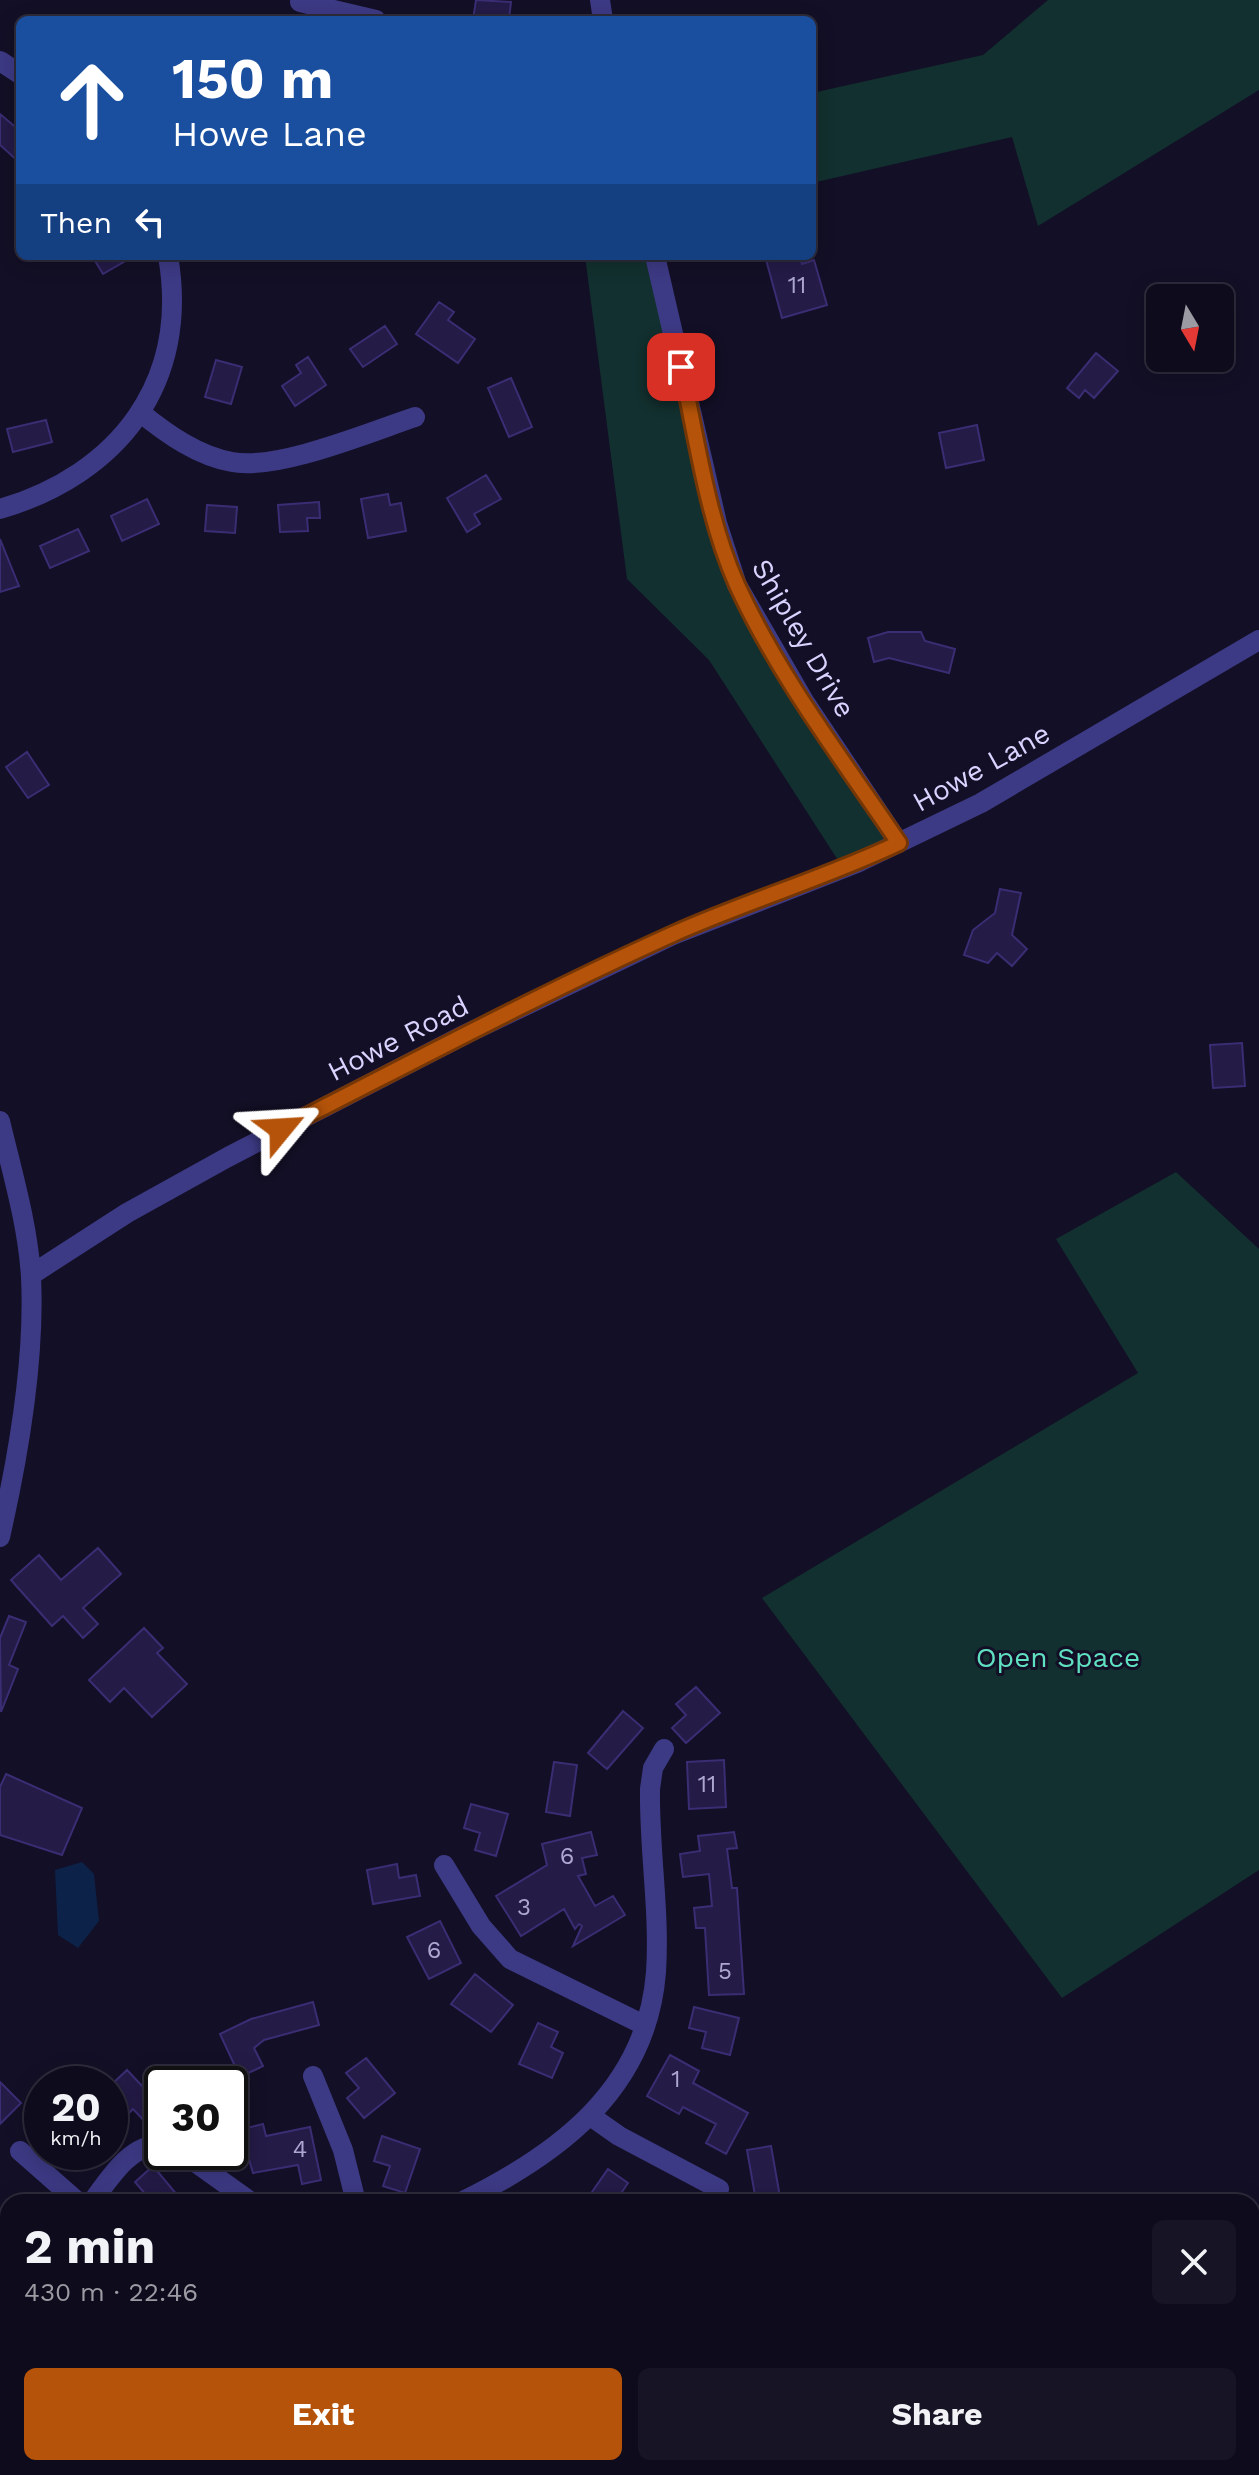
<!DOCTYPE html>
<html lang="en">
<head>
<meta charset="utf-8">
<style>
	body { margin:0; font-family:"Work Sans",sans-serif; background:#171425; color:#f1f3f6; height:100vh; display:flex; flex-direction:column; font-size:30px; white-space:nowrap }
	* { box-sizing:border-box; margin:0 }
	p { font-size:26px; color:#9b9ba3 }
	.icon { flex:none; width:44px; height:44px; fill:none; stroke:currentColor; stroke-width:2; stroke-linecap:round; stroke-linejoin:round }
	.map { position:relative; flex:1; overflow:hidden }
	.details { position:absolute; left:0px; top:2194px; width:1260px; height:282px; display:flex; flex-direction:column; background:#0e0b1c; border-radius:24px 24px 0 0; box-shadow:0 4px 20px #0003,0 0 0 2px #2e2b3b }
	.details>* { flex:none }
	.guide { position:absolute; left:16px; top:16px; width:800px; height:244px; border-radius:12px; box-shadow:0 4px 20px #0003,0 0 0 2px #2e2b3b; background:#1a4fa0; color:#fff; overflow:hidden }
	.needle { width:52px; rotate:170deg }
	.controls { position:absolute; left:1146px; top:284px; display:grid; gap:16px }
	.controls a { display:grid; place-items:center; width:88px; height:88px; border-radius:12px; background:#0e0b1c; box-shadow:0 4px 20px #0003,0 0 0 2px #2e2b3b; font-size:40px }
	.speed { position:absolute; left:24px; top:2066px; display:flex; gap:16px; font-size:40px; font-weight:700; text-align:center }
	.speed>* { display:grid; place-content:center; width:104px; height:104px; border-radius:50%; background:#0e0b1c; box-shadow:0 4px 20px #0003,0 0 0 2px #2e2b3b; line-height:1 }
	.speed small { font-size:20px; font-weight:400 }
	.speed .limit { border:4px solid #111; border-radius:12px; background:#fff; color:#111 }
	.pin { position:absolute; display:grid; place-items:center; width:68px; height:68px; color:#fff; margin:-34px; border-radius:16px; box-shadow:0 4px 12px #0006 }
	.me { position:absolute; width:88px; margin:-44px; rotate:63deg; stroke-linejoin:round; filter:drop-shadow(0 0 6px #0008) }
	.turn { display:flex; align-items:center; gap:28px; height:168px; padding:0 24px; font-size:36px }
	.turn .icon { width:104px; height:104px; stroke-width:2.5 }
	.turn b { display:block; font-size:56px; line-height:68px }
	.then { display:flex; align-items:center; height:76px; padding:0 24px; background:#0003; gap:16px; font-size:30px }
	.round { display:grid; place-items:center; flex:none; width:84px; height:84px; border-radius:12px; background:#171425 }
	.overview { display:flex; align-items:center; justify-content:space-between; height:136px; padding:0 24px }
	h1 { font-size:48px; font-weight:700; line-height:60px }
	.cta { display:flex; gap:16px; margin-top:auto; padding:16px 24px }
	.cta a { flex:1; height:92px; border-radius:12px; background:#b45309; color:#fff; font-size:32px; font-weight:700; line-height:92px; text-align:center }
	.cta a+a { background:#171425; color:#f1f3f6 }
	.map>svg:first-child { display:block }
</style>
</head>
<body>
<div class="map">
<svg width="1259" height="2475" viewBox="0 0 1259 2475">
	<rect width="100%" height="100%" fill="#130f26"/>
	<path fill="#12302f" d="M1048,0h211v90l-221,136 -26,-89 -200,46v-90l171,-38z
		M585,256h70l74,309 170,278 -56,25 -134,-208 -82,-81z
		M1176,1172l83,77v621l-197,128 -300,-400 376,-225 -82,-134z"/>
	<path fill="#0c2248" d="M82,1862l12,12 5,47 -21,27 -20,-13 -3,-65z"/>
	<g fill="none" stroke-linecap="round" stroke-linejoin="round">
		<path stroke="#0c2248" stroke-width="6" d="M0,2460l8,7"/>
	</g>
	<path fill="#241b47" stroke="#3b2d73" stroke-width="2" d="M476,0l35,2 -2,17 -36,1z
		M0,114l20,17v32l-20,-18z
		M92,256h42l-31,18z
		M765,256h35l2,8 12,-4 13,45 -45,13z
		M439,302l15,10 -6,8 27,19 -17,24 -42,-29z
		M385,326l12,18 -34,23 -13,-18z
		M1096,353l22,18 -24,27 -9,-8 -6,8 -12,-10z
		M308,357l18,28 -31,21 -13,-20 19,-13 -5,-8z
		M216,360l26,7 -11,37 -26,-7z
		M511,378l21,49 -23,10 -21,-49z
		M46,420l6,22 -39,10 -6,-23z
		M977,425l7,35 -38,8 -7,-35z
		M486,475l15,24 -27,15 6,10 -13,8 -20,-34z
		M388,494l2,11 11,-2 5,28 -38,7 -7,-39z
		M147,499l12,25 -37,17 -11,-25z
		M319,502l1,16h-13l1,13 -28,1 -2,-27z
		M207,505l30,2 -2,26 -30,-2z
		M78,529l11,22 -39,17 -10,-22z
		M0,539l19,47 -19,6z
		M888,632h33l4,9 30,8 -6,24 -60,-15 -15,4 -6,-24z
		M27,752l22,33 -21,13 -22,-31z
		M1000,889l21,4 -9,42 15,14 -15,17 -15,-13 -9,10 -24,-8 9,-25 22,-17z
		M1242,1043l3,43 -32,2 -3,-43z
		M98,1548l23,26 -38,34 15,16 -15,14 -20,-22 -11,10 -41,-46 28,-25 22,25z
		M9,1616l17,6 -17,43 9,4 -17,43 -1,-74z
		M144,1628l19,20 -6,5 30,31 -35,33 -28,-29 -14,14 -21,-22z
		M696,1687l24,26 -34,30 -14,-15 14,-13 -10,-11z
		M623,1711l20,17 -36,41 -19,-16z
		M724,1760l2,47 -37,2 -2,-47z
		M554,1762l23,3 -7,51 -24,-4z
		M6,1774l76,34 -20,47 -62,-20v-48z
		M471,1804l37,10 -12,42 -21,-6 5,-17 -16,-5z
		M591,1832l6,23 -15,3 4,16 -8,2 17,30 18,-10 12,19 -52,31 9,-20 -3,-2 -4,5 -11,-20 -43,27 -25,-40 51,-31 -5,-21z
		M734,1832l3,16 -10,1 5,39h5l7,106 -35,1 -4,-67h-9l-2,-20 18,-2 -3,-32 -26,3 -3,-23 20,-3 -2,-15z
		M397,1864l2,14 17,-3 4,21 -47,8 -6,-34z
		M440,1921l21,42 -32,16 -22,-42z
		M475,1974l38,31 -22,27 -40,-28z
		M313,2002l6,23 -55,15 -10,8 9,18 -23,11 -20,-43 31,-15z
		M694,2007l45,11 -9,37 -28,-7 4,-16 -17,-4z
		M538,2023l20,9 -7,15 12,6 -11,25 -33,-14z
		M670,2055l29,16 -6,12 55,30 -22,41 -20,-11 10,-19 -33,-17 -4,7 -32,-18z
		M366,2058l29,35 -31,25 -17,-20 12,-10 -13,-15z
		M190,2065l36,19h-46z
		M127,2070l35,37v7l-13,12 -16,-17 -11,11 -12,-13v-21z
		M0,2082l21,21 -21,21z
		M263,2124l3,12 44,-9 11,53 -19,4 -4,-19 -45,8 -5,-17 -18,4v-28z
		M382,2136l38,13 -15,44 -22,-7 7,-20 -16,-5z
		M771,2146l9,51 -24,4 -9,-51z
		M153,2166l30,36h-31l-17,-20z
		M608,2169l20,14 -13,19h-30z"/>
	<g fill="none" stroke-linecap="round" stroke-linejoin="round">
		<path stroke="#3d3a85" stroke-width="20" d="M600,0l3,20
			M300,2l76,18
			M0,61l20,13
			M655,256l62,267 20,62 67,116 95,142
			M141,413c26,21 57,43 91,49 45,9 138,-30 183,-45
			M0,509c119,-35 190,-127 168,-253
			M0,1121c12,51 28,104 31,156 4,81 -13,181 -31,260
			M31,1275l96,-62 101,-56 238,-123 207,-99 184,-72 124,-60 278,-163
			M444,1865l37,61 29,33 134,66
			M313,2076l30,74 13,52
			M592,2117l27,19 100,53
			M20,2151l58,51
			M181,2152l70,50
			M92,2202c18,-24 37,-57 70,-58
			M461,2202c96,-47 186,-112 195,-230 4,-61 -7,-122 -6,-183l3,-21 11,-19
			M0,2356h8
			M205,2468l7,7
			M664,2468l2,7
			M84,2475l7,-7
			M355,2475l6,-7"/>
	</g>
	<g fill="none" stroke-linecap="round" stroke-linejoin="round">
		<defs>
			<path id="route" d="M281,1129c130,-66 259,-135 392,-195 74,-33 152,-56 226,-91 -56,-83 -120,-166 -162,-258 -30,-67 -40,-146 -56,-218"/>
		</defs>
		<use href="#route" stroke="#753606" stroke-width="20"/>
		<use href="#route" stroke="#b45309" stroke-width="14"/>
	</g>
	<g text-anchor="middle" stroke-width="6" stroke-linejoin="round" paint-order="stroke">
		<g font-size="24" fill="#aca6d1">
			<text x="797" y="293">11</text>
			<text x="707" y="1792">11</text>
			<text x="567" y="1864">6</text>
			<text x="524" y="1915">3</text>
			<text x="434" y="1958">6</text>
			<text x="725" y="1979">5</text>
			<text x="676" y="2087">1</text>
			<text x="300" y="2157">4</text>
		</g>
		<g font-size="28" fill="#d9d4ff" stroke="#130f26">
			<text transform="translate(804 638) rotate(60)" y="10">Shipley Drive</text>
			<text transform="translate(981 767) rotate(-29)" y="10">Howe Lane</text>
			<text transform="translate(398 1038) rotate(-27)" y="10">Howe Road</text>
		</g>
		<g font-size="28" fill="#5fe0c0" stroke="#130f26">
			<text x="1058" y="1667">Open Space</text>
		</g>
	</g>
</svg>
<div class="controls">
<a><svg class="needle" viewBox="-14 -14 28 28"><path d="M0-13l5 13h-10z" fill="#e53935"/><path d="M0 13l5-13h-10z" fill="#9b9ba3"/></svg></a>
</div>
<div class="speed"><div>20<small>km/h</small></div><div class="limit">30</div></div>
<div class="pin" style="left:681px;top:367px;background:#d93025"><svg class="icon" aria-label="arrive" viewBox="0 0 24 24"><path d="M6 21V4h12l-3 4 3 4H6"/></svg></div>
<svg class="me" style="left:281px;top:1129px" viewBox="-20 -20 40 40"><path d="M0-17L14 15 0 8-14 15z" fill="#b45309" stroke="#fff" stroke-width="4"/></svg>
<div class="guide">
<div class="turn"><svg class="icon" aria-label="ahead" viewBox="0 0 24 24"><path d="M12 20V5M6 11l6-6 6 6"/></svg><div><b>150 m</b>Howe Lane</div></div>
<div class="then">Then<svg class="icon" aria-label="left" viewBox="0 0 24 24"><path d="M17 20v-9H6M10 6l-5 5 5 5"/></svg></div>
</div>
<section class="details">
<div class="overview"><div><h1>2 min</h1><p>430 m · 22:46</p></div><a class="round"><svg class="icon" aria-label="close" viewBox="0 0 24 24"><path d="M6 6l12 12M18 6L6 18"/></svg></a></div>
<div class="cta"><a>Exit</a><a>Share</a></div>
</section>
</div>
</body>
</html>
